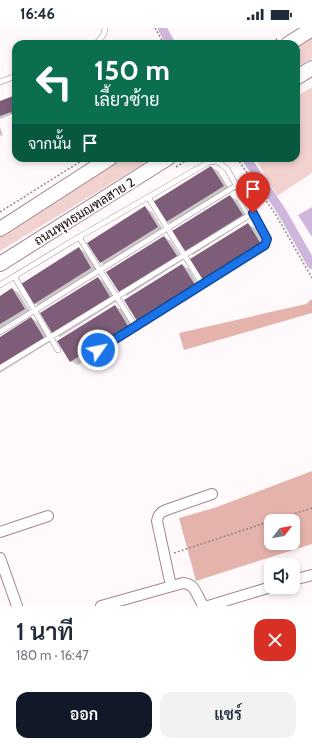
<!DOCTYPE html>
<html lang="th">
<head>
<meta charset="utf-8">
<style>
	body { margin:0; font-family:Cabin,Sarabun,sans-serif; background:#f2f2f3; color:#1f2937; height:100vh; display:flex; flex-direction:column; font-size:15px; white-space:nowrap }
	* { box-sizing:border-box; margin:0 }
	p { font-size:13px; color:#747a83 }
	.icon { flex:none; width:22px; height:22px; fill:none; stroke:currentColor; stroke-width:2; stroke-linecap:round; stroke-linejoin:round }
	.map { position:relative; height:578px; overflow:hidden }
	.panel { display:flex; flex-direction:column; background:#fff; flex:1 }
	.panel>* { flex:none }
	.guide { position:absolute; left:12px; top:12px; width:288px; height:122px; border-radius:12px; box-shadow:0 2px 6px #0003; background:#0b6e4f; color:#fff; overflow:hidden }
	.needle { width:26px; rotate:59deg }
	.tools { position:absolute; left:264px; top:486px; display:grid; gap:8px }
	.tools a { display:grid; place-items:center; width:36px; height:36px; border-radius:8px; background:#fff; box-shadow:0 2px 6px #0003; font-size:20px }
	.pin { position:absolute; display:grid; place-items:center; width:34px; height:34px; color:#fff; margin:-41px -17px; border-radius:50% 50% 50% 0; rotate:-45deg; box-shadow:0 0 4px #0007 }
	.pin .icon { rotate:45deg }
	.me { position:absolute; width:44px; margin:-22px; rotate:57deg; stroke-linejoin:round; filter:drop-shadow(0 0 3px #0008) }
	.turn { display:flex; align-items:center; gap:14px; height:84px; padding:0 16px; font-size:18px }
	.turn .icon { width:52px; height:52px; stroke-width:2.5 }
	.turn b { display:block; font-size:28px; line-height:34px }
	.then { display:flex; align-items:center; height:38px; padding:0 16px; background:#0003; gap:8px; font-size:15px }
	.round { display:grid; place-items:center; flex:none; width:42px; height:42px; border-radius:12px; background:#f2f2f3 }
	.head { display:flex; align-items:center; justify-content:space-between; height:68px; padding:0 16px }
	h1 { font-size:24px; font-weight:600; line-height:30px }
	.button { display:flex; gap:8px; margin-top:auto; padding:8px 16px }
	.button a { flex:1; height:46px; border-radius:12px; background:#111827; color:#fff; font-size:16px; font-weight:600; line-height:46px; text-align:center }
	.button a+a { background:#f2f2f3; color:#1f2937 }
	.status { display:flex; justify-content:space-between; align-items:center; height:28px; padding:0 20px; background:#fff; direction:ltr }
	.status svg { height:11px; fill:currentColor }
	.map>svg:first-child { display:block }
</style>
</head>
<body>
<div class="status"><b>16:46</b><svg viewBox="0 0 49 12"><path d="M0 12V9h3v3zM5 12V6h3v6zM10 12V3h3v9zM15 12V0h3v12zM26 1h20v11H26zM47 4h2v5h-2z"/></svg></div>
<div class="map">
<svg width="312" height="578" viewBox="0 0 312 578">
	<rect width="100%" height="100%" fill="#fff9fb"/>
	<path fill="#f2d2ce" d="M312,7v23l-16,10v-23z
		M312,59v86l-35,23 -22,-38h41v-61z
		M120,130h33l-153,93v-14z"/>
	<path fill="#e4b3ac" fill-rule="evenodd" d="M312,271v14l-128,37 -5,-17 127,-29z
		M312,443v73l-116,37 -17,-63 35,-10zM271,493h22v22h-22z"/>
	<path fill="#ceb6dc" d="M312,179v30l-14,-22z"/>
	<path fill="#0003" d="M16,68v21l-3,-3 -13,5v-16z
		M0,99l3,8 -3,1z
		M211,139l7,4 12,19 -56,36 -7,-4 -13,-20z
		M230,168l7,4 12,19 -56,36 -7,-4 -13,-20z
		M145,180l7,4 12,19 -56,35 -7,-3z
		M248,196l7,4 12,20 -57,35 -6,-4z
		M164,209l7,4 12,19 -56,36 -7,-4z
		M79,221l6,3 13,20 -57,35 -7,-4z
		M182,237l7,4 12,20 -57,35 -6,-4z
		M98,250l6,4 13,19 -57,36 -7,-4 -12,-20z
		M12,261l7,4 12,20 -31,19v-35z
		M115,278l7,4 13,20 -57,35 -7,-4z
		M31,290l7,4 12,20 -50,31v-35z"/>
	<g fill="none" stroke-linecap="round" stroke-linejoin="round">
		<path stroke="#ceb6dc" stroke-width="9" d="M162,0l9,16
			M246,130l36,54 30,53"/>
	</g>
	<path fill="#7d5d78" d="M16,67v20l-3,1 -2,-4 -11,4v-15z
		M211,138l13,20 -58,36 -13,-20z
		M230,167l13,20 -58,36 -13,-20z
		M145,178l13,21 -58,36 -13,-20z
		M248,195l13,21 -58,36 -13,-21z
		M164,208l13,20 -58,36 -13,-20z
		M79,219l12,21 -57,36 -13,-20z
		M182,236l13,21 -58,36 -13,-21z
		M98,249l12,20 -58,36 -12,-20z
		M12,260l13,21 -25,15v-28z
		M115,277l13,21 -58,36 -13,-21z
		M31,289l13,21 -44,27v-28z"/>
	<g fill="none" stroke-linecap="round" stroke-linejoin="round">
		<defs>
			<path id="lane" d="M96,16l8,-10 1,-6
				M0,54l16,-6
				M148,169l55,88
				M79,209l56,89
				M14,248l44,74
				M0,257l79,-48 130,-75 8,-1 10,8 40,70v4l-169,107
				M0,304l237,-147
				M0,340l253,-155"/>
			<path id="street" d="M0,504l48,-16
				M0,530l17,48
				M293,552l19,-5
				M171,558l-14,-65c1,-6 3,-9 9,-11l46,-16
				M101,578l82,-23c13,1 13,12 20,22l4,1
				M208,578l63,-19"/>
			<path id="secondary" d="M288,16l24,-15
				M296,50l16,-10
				M0,201l110,-71
				M0,236l168,-106"/>
		</defs>
		<use href="#lane" stroke="#a18792" stroke-width="6"/>
		<use href="#street" stroke="#a18792" stroke-width="12"/>
		<use href="#secondary" stroke="#a18792" stroke-width="16"/>
		<path stroke="#90888b" stroke-width="1.5" stroke-dasharray="2 2" stroke-linecap="butt" d="M155,0l9,16
			M269,16l8,-5
			M237,130l39,57 36,63
			M176,139l14,-9
			M0,184l86,-54
			M272,493l40,-13
			M174,525l97,-32"/>
		<use href="#lane" stroke="#fff" stroke-width="5"/>
		<use href="#street" stroke="#fff" stroke-width="10"/>
		<use href="#secondary" stroke="#fff" stroke-width="14"/>
	</g>
	<g fill="none" stroke-linecap="round" stroke-linejoin="round">
		<defs>
			<path id="route" d="M98,322l167,-105 2,-6 -14,-26"/>
		</defs>
		<use href="#route" stroke="#114b97" stroke-width="10"/>
		<use href="#route" stroke="#1a73e8" stroke-width="7"/>
	</g>
	<g text-anchor="middle" stroke-width="4" stroke-linejoin="round" paint-order="stroke">
		<g font-size="13" fill="#180e12" stroke="#fff9fb">
			<text transform="translate(84 183) rotate(-32)" y="5">ถนนพุทธมณฑลสาย 2</text>
		</g>
	</g>
</svg>
<div class="tools">
<a><svg class="needle" viewBox="-14 -14 28 28"><path d="M0-13l5 13h-10z" fill="#e53935"/><path d="M0 13l5-13h-10z" fill="#747a83"/></svg></a>
<a><svg class="icon" aria-label="sound" viewBox="0 0 24 24"><path d="M4 9h4l5-4v14l-5-4H4zM17 9q2 3 0 6"/></svg></a>
</div>
<div class="pin" style="left:253px;top:185px;background:#d93025"><svg class="icon" aria-label="arrive" viewBox="0 0 24 24"><path d="M6 21V4h12l-3 4 3 4H6"/></svg></div>
<svg class="me" style="left:98px;top:322px" viewBox="-20 -20 40 40"><circle r="17" fill="#1a73e8" stroke="#fff" stroke-width="3"/><path d="M0-11L8 9 0 5-8 9z" fill="#fff"/></svg>
<div class="guide">
<div class="turn"><svg class="icon" aria-label="left" viewBox="0 0 24 24"><path d="M17 20v-9H6M10 6l-5 5 5 5"/></svg><div><b>150 m</b>เลี้ยวซ้าย</div></div>
<div class="then">จากนั้น<svg class="icon" aria-label="arrive" viewBox="0 0 24 24"><path d="M6 21V4h12l-3 4 3 4H6"/></svg></div>
</div>
</div>
<section class="panel">
<div class="head"><div><h1>1 นาที</h1><p>180 m · 16:47</p></div><a class="round" style="background:#d93025;color:#fff"><svg class="icon" aria-label="close" viewBox="0 0 24 24"><path d="M6 6l12 12M18 6L6 18"/></svg></a></div>
<div class="button"><a>ออก</a><a>แชร์</a></div>
</section>
</body>
</html>
